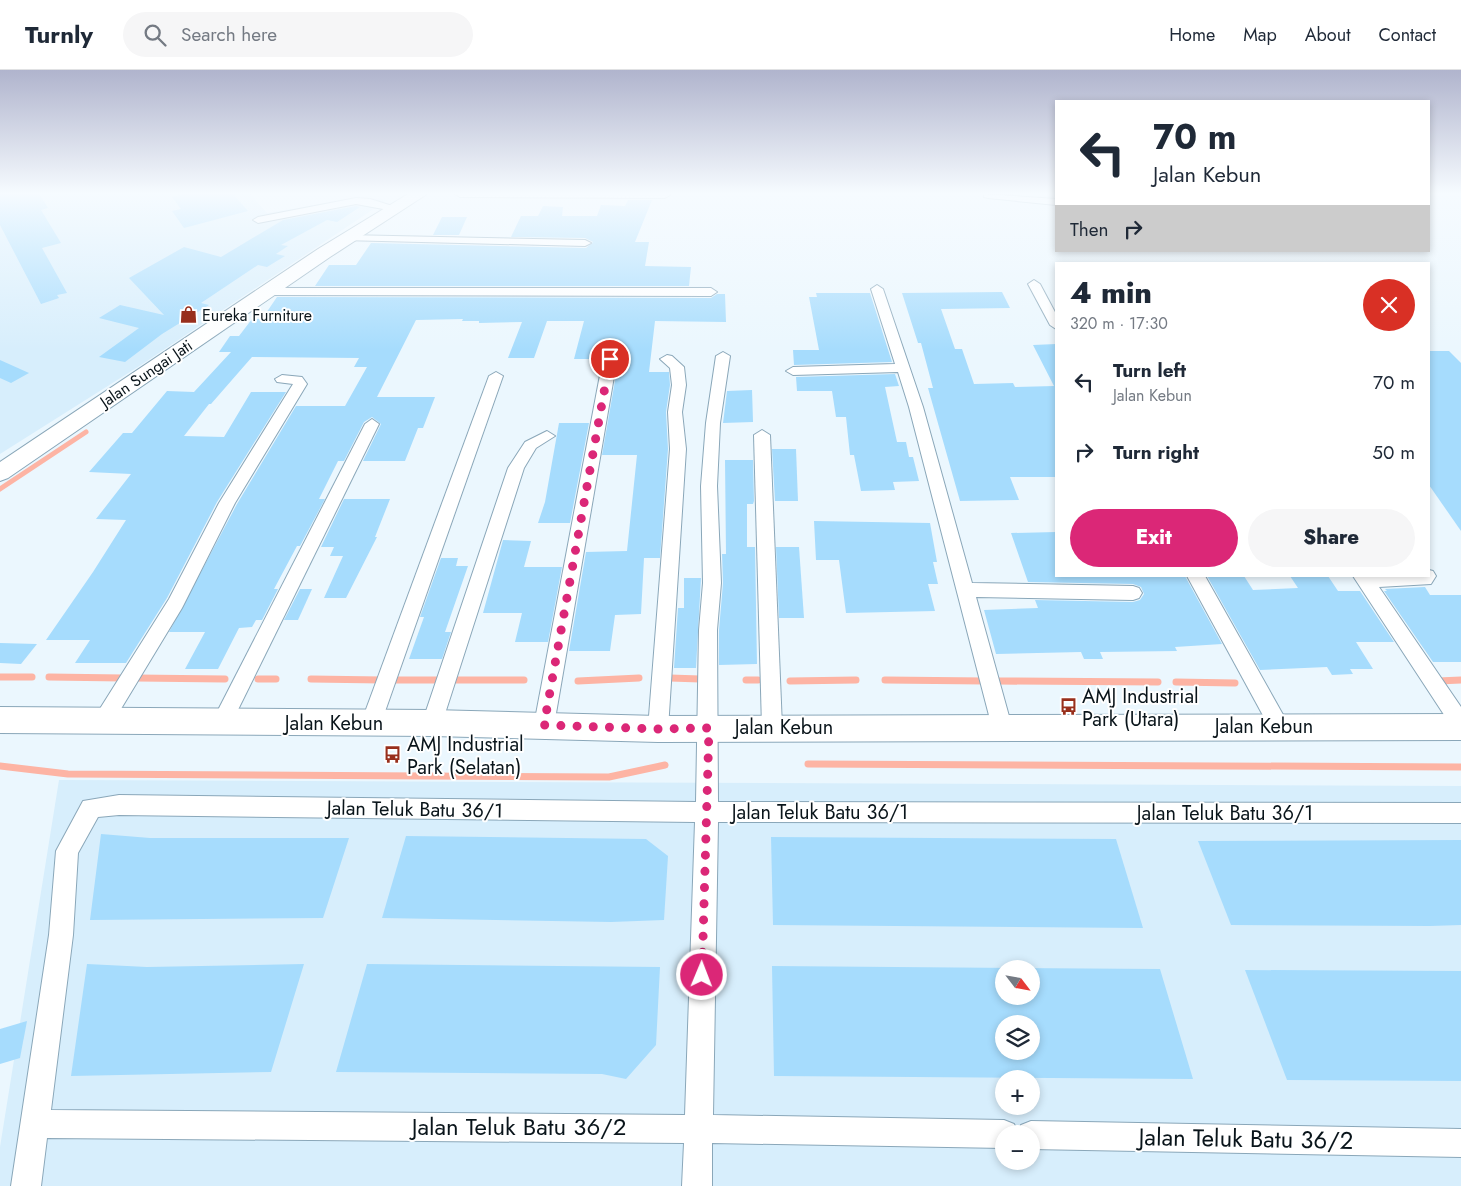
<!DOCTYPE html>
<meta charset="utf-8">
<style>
:root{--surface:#fff;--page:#f6f6f7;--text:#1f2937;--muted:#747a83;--line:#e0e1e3;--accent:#db2777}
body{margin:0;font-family:Jost,sans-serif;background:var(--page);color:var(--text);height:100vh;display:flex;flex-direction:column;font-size:19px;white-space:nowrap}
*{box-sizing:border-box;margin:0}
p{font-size:16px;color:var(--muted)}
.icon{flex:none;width:28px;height:28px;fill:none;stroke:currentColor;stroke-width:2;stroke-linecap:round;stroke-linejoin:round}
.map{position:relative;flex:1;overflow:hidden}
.details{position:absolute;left:1055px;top:192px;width:375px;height:315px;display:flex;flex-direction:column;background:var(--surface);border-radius:0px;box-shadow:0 2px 8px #0003}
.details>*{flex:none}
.hud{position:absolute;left:1055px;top:30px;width:375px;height:152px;border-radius:0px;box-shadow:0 2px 8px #0003;background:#fff;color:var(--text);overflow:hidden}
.needle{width:32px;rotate:121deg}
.tools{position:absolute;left:995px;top:890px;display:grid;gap:10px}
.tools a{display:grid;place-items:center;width:45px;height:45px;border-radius:50%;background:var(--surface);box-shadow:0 2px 8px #0003;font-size:25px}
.pin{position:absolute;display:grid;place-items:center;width:42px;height:42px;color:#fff;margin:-21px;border:2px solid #fff;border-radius:50%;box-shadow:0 1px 5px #0007}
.me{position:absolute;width:55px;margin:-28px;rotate:1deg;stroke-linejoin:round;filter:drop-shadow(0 0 4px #0008)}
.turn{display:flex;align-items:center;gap:18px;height:105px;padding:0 15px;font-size:22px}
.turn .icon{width:65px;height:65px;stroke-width:2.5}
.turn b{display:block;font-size:35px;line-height:42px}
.then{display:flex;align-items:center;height:48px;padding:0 15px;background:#0003;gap:10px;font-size:19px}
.round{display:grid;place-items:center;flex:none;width:52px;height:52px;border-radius:26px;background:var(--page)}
.headline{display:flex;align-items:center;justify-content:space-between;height:85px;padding:0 15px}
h1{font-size:30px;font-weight:800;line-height:38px}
.cta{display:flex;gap:10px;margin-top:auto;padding:10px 15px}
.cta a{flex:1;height:58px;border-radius:30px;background:var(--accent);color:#fff;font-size:20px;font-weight:800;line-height:58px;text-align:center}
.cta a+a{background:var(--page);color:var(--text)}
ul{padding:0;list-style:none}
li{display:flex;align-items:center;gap:15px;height:70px;padding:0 15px}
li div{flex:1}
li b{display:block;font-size:19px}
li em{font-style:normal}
header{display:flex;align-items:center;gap:30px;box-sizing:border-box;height:70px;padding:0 25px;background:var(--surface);border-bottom:1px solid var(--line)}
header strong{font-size:24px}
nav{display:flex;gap:28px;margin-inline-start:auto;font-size:18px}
.search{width:350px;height:45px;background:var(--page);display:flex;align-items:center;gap:12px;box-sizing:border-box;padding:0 18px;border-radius:28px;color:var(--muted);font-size:19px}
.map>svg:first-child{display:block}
.built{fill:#d7eefc;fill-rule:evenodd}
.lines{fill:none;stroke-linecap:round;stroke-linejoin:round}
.stream-far1{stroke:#fdb4a4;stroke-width:5}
.stream{stroke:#fdb4a4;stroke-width:7}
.building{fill:#a6dcfd;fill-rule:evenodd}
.street-casing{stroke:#8aa7b9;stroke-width:2}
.secondary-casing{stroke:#8aa7b9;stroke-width:2}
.street{fill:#fff;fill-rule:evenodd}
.secondary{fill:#fff;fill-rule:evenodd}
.route{stroke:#db2777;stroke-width:9;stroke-dasharray:0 16.2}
.labels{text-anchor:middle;stroke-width:4;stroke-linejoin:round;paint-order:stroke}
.far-poi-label{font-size:16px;fill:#09141a;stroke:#fff;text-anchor:start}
.far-street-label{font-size:16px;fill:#09141a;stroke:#fff}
.poi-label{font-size:20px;fill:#09141a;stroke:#fff;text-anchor:start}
.street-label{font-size:20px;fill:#09141a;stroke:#fff}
.near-street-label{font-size:24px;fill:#09141a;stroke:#fff}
</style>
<header>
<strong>Turnly</strong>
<div class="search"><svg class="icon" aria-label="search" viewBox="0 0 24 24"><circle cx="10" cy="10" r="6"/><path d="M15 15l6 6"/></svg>Search here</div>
<nav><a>Home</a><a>Map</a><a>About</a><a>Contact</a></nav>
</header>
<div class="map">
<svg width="1461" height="1116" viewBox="0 0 1461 1116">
<rect width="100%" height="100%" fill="#ebf7fe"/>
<g class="built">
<polygon points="0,124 250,124 267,143 363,127 387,130 141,295 0,384"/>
<path d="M59 710 1461 716V1116H0V1077ZM1004 899H1031V926H1004ZM1004 954H1031V981H1004ZM1004 1009H1031V1036H1004ZM1004 1064H1031V1091H1004Z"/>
</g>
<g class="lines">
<polyline class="stream-far1" points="0,419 86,362"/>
<g class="stream">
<polyline points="0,607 32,607"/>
<polyline points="49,607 123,608"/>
<polyline points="137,608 225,609"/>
<polyline points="670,608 700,609"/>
<polyline points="258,609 276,609"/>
<polyline points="311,609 382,610"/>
<polyline points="393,610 440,610"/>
<polyline points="455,610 524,610"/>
<polyline points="746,610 758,610"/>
<polyline points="885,610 985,611"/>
<polyline points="578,611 639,608"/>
<polyline points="790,611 856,610"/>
<polyline points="998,611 1158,612"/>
<polyline points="1438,611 1461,610"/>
<polyline points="1176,612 1235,613"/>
<polyline points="808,694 1461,697"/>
<polyline points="0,696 68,704 609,707 665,695"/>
</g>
</g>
<g class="building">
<polygon points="0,124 39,124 48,138 41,140 61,173 42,178 67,223 57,225 59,228 41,234 0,155"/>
<polygon points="185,124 233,124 248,141 184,158 172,141 181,139 172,127"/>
<polygon points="628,130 652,130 635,172 649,172 645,196 691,197 689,216 315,216 329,195 356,195 371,173 586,178 593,172 585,168 511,167 521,146 538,146 543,136 563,137 562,146 597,146 601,135 625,136"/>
<polygon points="356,136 360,137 337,152 327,150 281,175 288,176 276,184 285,186 267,197 258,195 201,233 209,235 162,264 125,292 99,287 139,258 99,248 120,235 164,245 129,208 184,177 221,187 283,150"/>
<polygon points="442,147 467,147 459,165 433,165"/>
<polygon points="1002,222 1010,238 941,239 955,279 962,279 974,314 1013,313 1015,317 1054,316 1033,275 1056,274 1056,407 1010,407 1019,430 960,431 928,318 933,318 921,273 918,273 902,223"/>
<polygon points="816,223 870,223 892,292 794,295 793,280 819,280 809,227 817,227"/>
<polygon points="717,224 725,224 726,252 655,251 649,302 669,302 670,315 666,342 668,379 660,488 644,488 641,544 615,545 610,581 569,581 586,482 627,481 637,385 602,385 619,288 609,283 601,289 574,289 584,251 547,251 534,288 508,288 522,252 479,253 479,251 462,251 463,249 416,250 377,327 435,327 423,358 418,358 405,391 363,391 381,354 372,347 364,352 344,391 338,391 319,429 325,429 300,476 297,476 274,519 278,519 262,550 256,550 252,557 239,558 218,599 185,599 205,562 169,562 237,434 296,336 345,336 367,297 354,297 359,288 252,287 211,334 209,334 184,366 224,367 251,322 286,322 217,432 167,528 126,593 75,593 90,570 46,570 93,502 126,450 96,449 131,404 89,402 123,363 132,363 167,321 194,322 231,282 219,282 230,266 239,266 252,249 262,249 277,227 711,228"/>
<polygon points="1429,281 1449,281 1461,293 1461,461 1429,415"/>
<polygon points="0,290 29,303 11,313 0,308"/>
<polygon points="895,304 899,316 885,317 897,372 906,372 909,387 913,387 919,411 893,412 895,420 861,421 854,385 850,385 846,347 836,347 832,321 797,321 796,307"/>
<polygon points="752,320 753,352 723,353 727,321"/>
<polygon points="559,353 589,353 570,453 538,453 545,432"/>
<polygon points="772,379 796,379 798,431 775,431"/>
<polygon points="725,390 753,390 754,431 753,434 747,434 747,477 755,477 757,594 719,595 719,560 723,513 722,484 726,484"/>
<polygon points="344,429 390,429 375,467 377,467 346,528 324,528 343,486 330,486 334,477 321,477"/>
<polygon points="814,451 930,453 937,492 933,492 938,514 928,514 935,541 846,543 839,490 816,490"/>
<polygon points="1056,462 1056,506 1185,506 1222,574 1175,577 1177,581 1100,582 1103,589 1084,589 1081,582 996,584 984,540 1038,538 1035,530 1133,532 1140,530 1144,524 1141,517 1133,514 1028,512 1011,463"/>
<polygon points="503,470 531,471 524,497 562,497 548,572 515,572 522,543 483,543"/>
<polygon points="776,477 799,477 804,548 779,548"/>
<polygon points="441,488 458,488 456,496 468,496 445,562 451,562 442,589 409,589 424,547 420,547"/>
<polygon points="1207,506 1244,506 1253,520 1298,518 1290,506 1328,506 1338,521 1360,521 1394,572 1356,572 1373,599 1350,599 1353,604 1332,605 1327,597 1260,600"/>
<polygon points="684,508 701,508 696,598 674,598 678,538 684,538"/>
<polygon points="1425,517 1430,525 1461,525 1461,592 1433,592 1384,521 1387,521 1385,519"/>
<polygon points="300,519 312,519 298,550 284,550"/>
<polygon points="0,573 37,574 21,594 0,593"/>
<polygon points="101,764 150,768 349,768 323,848 90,850"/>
<polygon points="406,766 646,769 668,786 664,850 611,852 382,848"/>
<polygon points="771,767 1116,769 1143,858 773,855"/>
<polygon points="1461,770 1461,855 1430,856 1231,855 1198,771"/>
<polygon points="87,894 147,897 304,894 271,1002 71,1006"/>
<polygon points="367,894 660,897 656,975 626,1009 602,1004 336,1002"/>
<path d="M772 896 1160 899 1193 1009 774 1006ZM1004 899H1031V926H1004ZM1004 954H1031V981H1004Z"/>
<polygon points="1245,900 1461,901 1461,1011 1287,1010"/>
<polygon points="27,951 20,988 0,994 0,959"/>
</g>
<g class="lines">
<defs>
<g id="street">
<polygon points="455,124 669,124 670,125 665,128 460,127"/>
<polygon points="984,124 1056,129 1056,135 988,128 984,127"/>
<polygon points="356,128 370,129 399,138 394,141 356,134 258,153 253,150 258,147"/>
<polygon points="346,165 585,170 591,173 585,176 342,170 340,168"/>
<polygon points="1034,210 1040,214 1056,244 1056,259 1050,255 1028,214"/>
<polygon points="877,215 883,219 923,337 972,513 1133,516 1139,518 1142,523 1139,528 1133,530 976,527 1012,657 1009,663 1002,666 995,663 992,657 909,337 898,302 793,305 786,301 793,297 895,294 871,219"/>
<polygon points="266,218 711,218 717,222 711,226 262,225 260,222"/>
<path d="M723 282 730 286 720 353 717 416 721 513 717 560 718 732 1461 733V753L718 752 713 1045 1004 1050 1014 1054 1018 1063 1021 1055 1031 1051 1461 1059V1087L1031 1079V1064H1004V1078L712 1073V1116H682L684 1073 47 1068 41 1116H11L49 865 56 781 83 731 119 725 696 732 699 560 703 513 701 416 706 353 716 286ZM119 745 695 752 685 1045 51 1040 73 865 78 783 98 747Z"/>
<polygon points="610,285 617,289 554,655 551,661 544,664 537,661 534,655 603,289"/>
<polygon points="667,285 672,286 684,297 686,315 682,342 686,379 668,659 665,665 658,668 651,665 648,659 670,379 668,342 672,315 670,298 660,289"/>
<polygon points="496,302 503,306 381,653 378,659 371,662 364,659 361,653 489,306"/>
<polygon points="282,305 302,307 307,314 235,433 182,538 110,657 103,660 96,657 93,651 96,645 169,529 219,433 293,314 277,312 275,309"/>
<polygon points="372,349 379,354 229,658 222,661 215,658 212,652 215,646 365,354"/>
<polygon points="762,360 770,365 782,657 779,663 772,666 765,663 762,657 754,365"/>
<polygon points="547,361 555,366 536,378 524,398 442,653 439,659 432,662 425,659 422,653 508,398 525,372"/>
<polygon points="1429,500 1433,501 1436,506 1431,514 1379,517 1461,637 1461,663 1454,660 1353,506 1429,506"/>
<polygon points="1187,506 1205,506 1286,650 1289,656 1286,662 1279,665 1272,662"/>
</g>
<g id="secondary">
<polygon points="408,124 427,124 330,187 8,408 0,411 0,392 318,179"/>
<polygon points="0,637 432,640 658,646 1461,644 1461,670 658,672 432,666 0,663"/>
</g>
</defs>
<use href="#street" class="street-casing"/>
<use href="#secondary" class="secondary-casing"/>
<use href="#street" class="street"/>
<use href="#secondary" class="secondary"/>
</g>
<linearGradient id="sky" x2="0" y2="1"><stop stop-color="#b0b4cd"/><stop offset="0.44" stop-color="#f6fbff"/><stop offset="1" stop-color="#f6fbff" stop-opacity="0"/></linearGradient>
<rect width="1461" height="280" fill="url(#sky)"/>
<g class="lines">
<polyline class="route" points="610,289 544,655 658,659 709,658 702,905"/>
</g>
<defs>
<symbol id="shop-bare" viewBox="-9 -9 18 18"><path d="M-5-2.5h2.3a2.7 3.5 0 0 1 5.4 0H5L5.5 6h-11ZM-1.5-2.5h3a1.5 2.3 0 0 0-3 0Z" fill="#982f1c" stroke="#fff" stroke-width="2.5" paint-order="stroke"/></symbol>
<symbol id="bus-bare" viewBox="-9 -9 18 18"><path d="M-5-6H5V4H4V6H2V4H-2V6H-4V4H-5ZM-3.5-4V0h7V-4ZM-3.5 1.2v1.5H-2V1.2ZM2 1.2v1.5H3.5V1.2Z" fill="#982f1c" stroke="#fff" stroke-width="2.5" paint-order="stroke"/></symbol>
</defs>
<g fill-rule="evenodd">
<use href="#shop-bare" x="176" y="232" width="25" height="25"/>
<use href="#bus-bare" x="1056" y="624" width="25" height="25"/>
<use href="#bus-bare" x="380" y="672" width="25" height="25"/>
</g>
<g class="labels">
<g class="far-poi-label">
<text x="202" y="251">Eureka Furniture</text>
</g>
<g class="far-street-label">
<text transform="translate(146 303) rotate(-34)" y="6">Jalan Sungai Jati</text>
</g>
<g class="poi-label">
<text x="1082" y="633">AMJ Industrial<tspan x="1082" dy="23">Park (Utara)</tspan></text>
<text x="407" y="681">AMJ Industrial<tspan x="407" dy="23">Park (Selatan)</tspan></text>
</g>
<g class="street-label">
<text x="334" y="660">Jalan Kebun</text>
<text x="1264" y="663">Jalan Kebun</text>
<text x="784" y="664">Jalan Kebun</text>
<text transform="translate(415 739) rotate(1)" y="7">Jalan Teluk Batu 36/1</text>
<text x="820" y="749">Jalan Teluk Batu 36/1</text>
<text x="1225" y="750">Jalan Teluk Batu 36/1</text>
</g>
<g class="near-street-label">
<text x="519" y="1065">Jalan Teluk Batu 36/2</text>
<text transform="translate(1246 1069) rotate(1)" y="8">Jalan Teluk Batu 36/2</text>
</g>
</g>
</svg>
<div class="tools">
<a><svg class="needle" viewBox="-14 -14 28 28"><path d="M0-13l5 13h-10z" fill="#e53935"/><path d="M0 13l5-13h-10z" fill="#747a83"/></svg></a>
<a><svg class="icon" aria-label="layers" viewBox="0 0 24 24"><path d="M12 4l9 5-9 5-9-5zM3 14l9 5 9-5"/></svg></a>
<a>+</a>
<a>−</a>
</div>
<div class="pin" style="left:610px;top:289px;background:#d93025"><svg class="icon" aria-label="arrive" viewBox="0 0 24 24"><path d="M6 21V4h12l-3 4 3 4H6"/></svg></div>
<svg class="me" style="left:702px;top:905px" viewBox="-20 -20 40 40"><circle r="17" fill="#db2777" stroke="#fff" stroke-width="3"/><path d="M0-11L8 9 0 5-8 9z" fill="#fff"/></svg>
<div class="hud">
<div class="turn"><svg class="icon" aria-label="left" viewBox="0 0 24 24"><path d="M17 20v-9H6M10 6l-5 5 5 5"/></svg><div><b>70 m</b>Jalan Kebun</div></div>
<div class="then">Then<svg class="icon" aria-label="right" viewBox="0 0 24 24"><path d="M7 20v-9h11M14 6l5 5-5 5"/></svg></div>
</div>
<section class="details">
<div class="headline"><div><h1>4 min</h1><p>320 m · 17:30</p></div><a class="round" style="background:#d93025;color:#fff"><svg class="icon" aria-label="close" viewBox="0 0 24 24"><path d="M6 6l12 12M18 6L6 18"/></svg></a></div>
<ul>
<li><svg class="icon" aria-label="left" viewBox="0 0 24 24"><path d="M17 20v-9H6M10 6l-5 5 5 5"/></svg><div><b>Turn left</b><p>Jalan Kebun</p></div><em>70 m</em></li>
<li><svg class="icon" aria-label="right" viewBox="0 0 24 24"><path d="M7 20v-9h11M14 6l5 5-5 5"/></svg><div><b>Turn right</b></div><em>50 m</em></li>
</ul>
<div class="cta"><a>Exit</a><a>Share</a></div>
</section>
</div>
